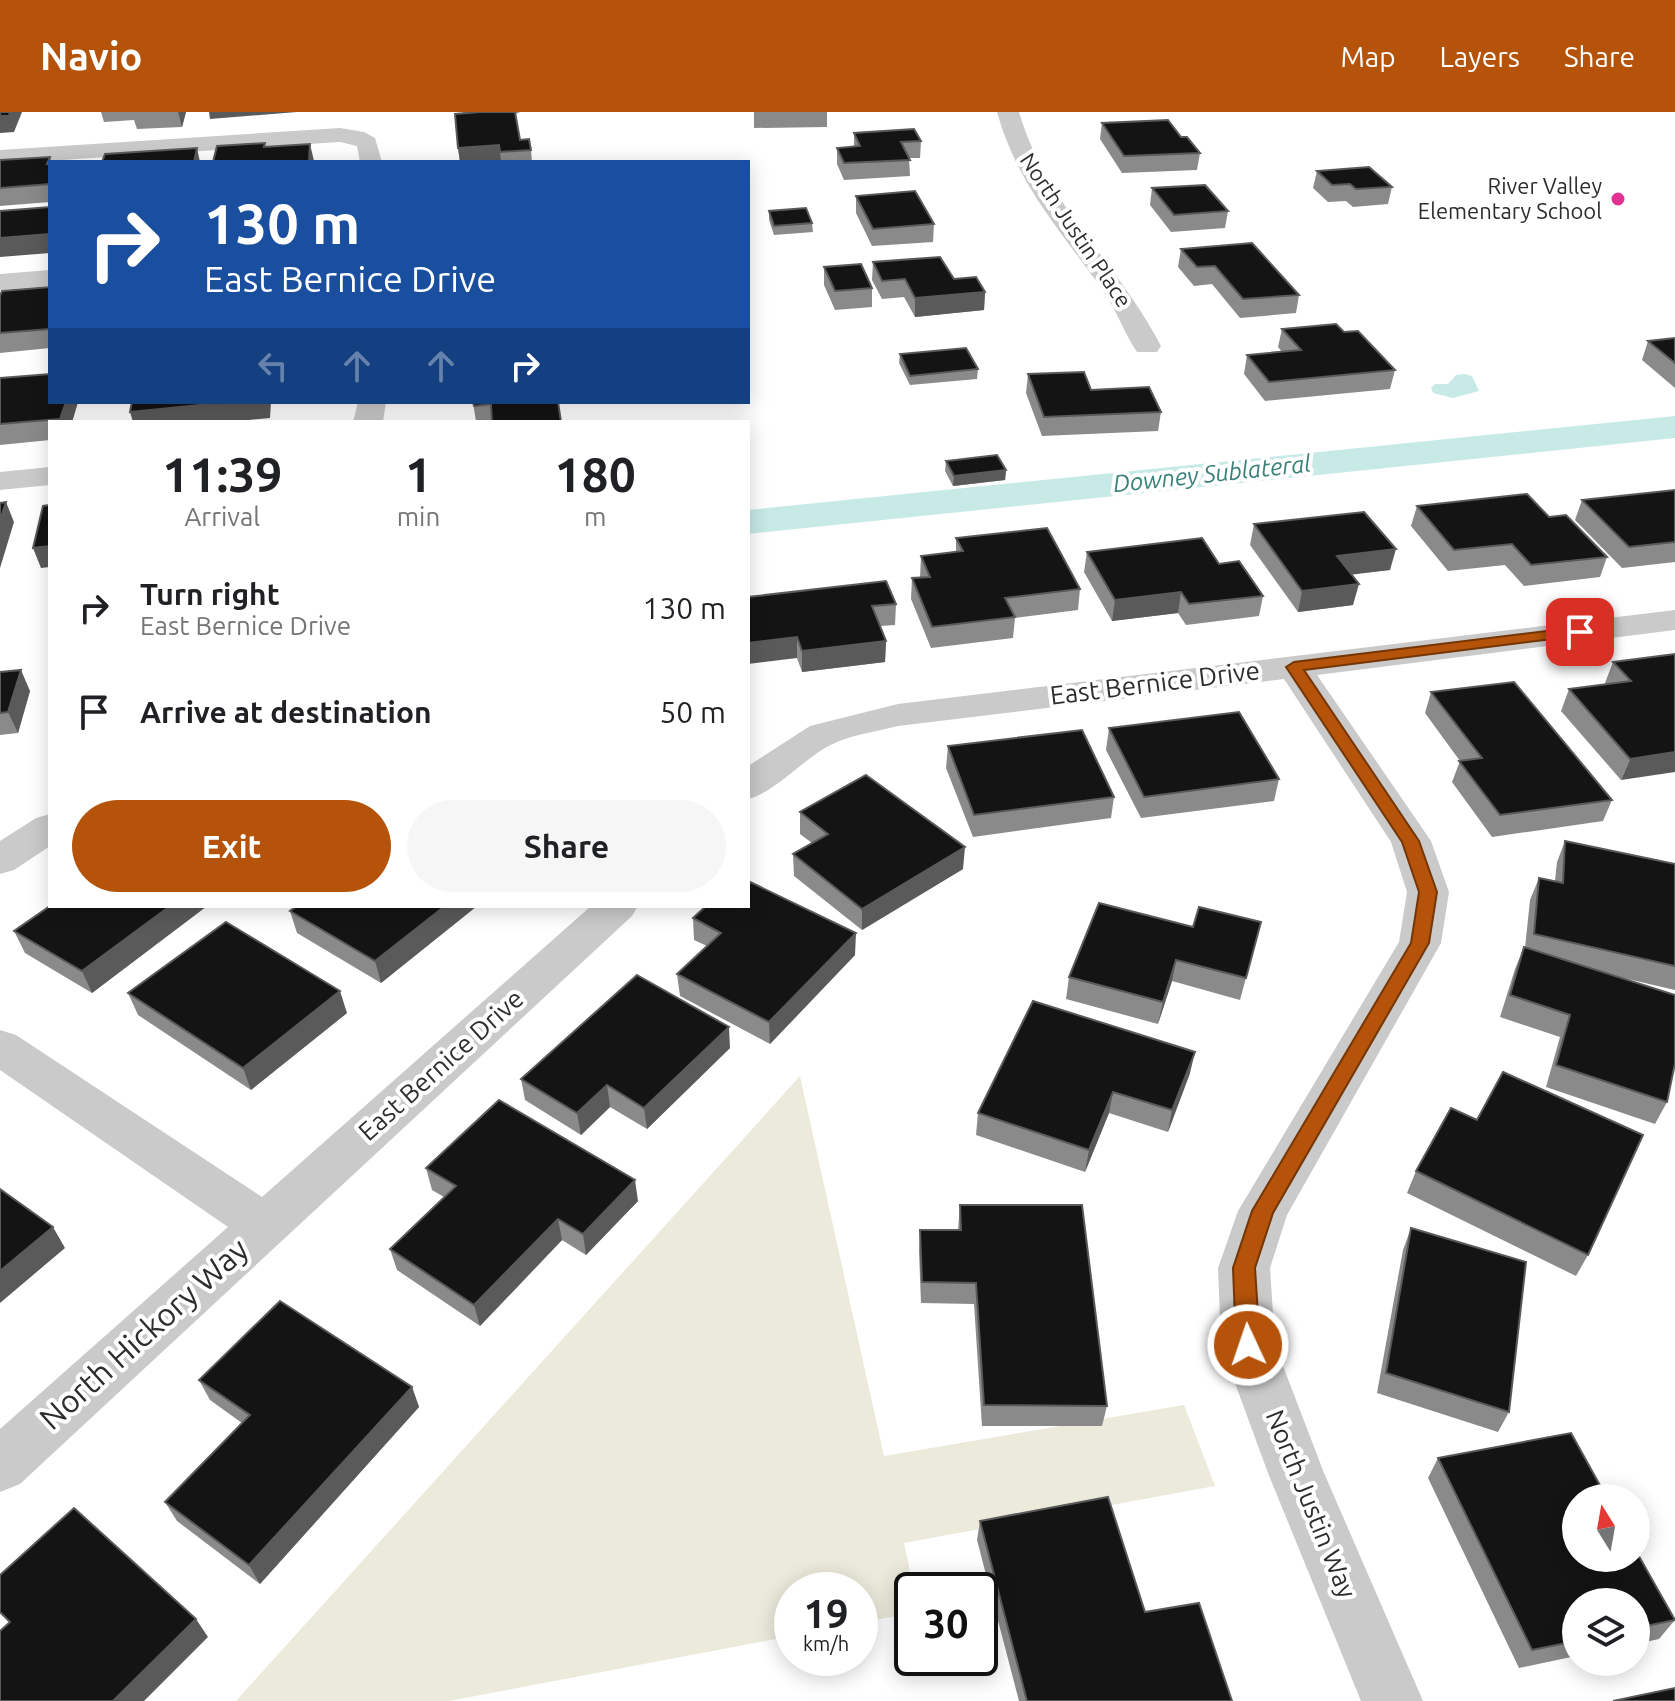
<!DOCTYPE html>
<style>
:root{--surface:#fff;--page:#f6f6f6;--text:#202124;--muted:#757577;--accent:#b45309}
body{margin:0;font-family:Ubuntu,sans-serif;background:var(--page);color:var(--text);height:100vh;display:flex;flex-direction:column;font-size:30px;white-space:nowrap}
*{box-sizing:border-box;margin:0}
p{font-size:26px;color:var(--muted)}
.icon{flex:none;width:44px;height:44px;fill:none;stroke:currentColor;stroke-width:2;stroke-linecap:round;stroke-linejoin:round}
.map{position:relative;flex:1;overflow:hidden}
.side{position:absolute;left:48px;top:308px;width:702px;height:488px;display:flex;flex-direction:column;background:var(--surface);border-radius:0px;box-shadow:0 4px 20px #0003}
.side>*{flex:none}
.guide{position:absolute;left:48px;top:48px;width:702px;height:244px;border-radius:0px;box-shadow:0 4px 20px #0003;background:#1a4fa0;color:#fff;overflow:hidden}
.needle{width:52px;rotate:349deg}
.controls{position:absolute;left:1562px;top:1372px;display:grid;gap:16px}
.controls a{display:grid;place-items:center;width:88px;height:88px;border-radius:50%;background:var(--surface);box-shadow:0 4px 20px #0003;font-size:40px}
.speed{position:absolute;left:774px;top:1460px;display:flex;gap:16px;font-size:40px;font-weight:700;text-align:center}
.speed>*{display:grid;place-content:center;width:104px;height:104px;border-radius:50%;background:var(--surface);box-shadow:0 4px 20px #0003;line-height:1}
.speed small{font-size:20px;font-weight:400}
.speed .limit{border:4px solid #111;border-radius:12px;background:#fff;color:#111}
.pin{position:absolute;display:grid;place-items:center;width:68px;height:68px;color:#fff;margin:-34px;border-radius:16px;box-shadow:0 4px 12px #0006}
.me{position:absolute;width:88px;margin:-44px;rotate:357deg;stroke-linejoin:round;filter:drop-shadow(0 0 6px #0008)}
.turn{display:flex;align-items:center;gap:28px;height:168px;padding:0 24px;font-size:36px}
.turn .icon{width:104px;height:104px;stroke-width:2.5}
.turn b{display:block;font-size:56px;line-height:68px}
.lanes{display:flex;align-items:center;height:76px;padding:0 24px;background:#0003;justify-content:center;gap:40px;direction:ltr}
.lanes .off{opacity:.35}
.eta{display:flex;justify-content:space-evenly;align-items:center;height:136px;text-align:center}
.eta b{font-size:48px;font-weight:600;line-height:56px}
.action{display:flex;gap:16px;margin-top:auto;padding:16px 24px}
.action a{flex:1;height:92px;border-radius:48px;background:var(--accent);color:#fff;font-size:32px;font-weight:600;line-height:92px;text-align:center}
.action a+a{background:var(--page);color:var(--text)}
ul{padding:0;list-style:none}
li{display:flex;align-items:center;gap:24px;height:104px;padding:0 24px}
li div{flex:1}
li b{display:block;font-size:30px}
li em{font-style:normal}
header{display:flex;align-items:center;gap:48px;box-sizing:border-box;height:112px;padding:0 40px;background:var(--accent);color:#fff}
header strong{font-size:38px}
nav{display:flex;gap:44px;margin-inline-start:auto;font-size:28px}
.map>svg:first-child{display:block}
.green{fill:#ebeadb}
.water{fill:#c7eae7}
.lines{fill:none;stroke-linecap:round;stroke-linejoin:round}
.canal{fill:#c7eae7;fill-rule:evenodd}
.street{fill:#cacaca;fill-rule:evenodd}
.wall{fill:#8a8a8a}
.shaded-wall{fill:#5a5a5a}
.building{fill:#141414;stroke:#5a5a5a;stroke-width:2}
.route{fill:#b45309;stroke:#753606;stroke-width:2}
.poi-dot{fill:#e13293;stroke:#fff;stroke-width:3}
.labels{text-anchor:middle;stroke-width:8;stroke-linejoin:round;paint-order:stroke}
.far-poi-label{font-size:22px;fill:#2d2d2d;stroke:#fff;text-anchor:end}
.far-street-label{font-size:22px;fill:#2d2d2d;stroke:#fff}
.far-water-label{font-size:24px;font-style:italic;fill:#39817a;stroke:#fff}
.street-label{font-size:26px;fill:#2d2d2d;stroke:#fff}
.near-street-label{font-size:32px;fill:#2d2d2d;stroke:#fff}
</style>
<header>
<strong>Navio</strong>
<nav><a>Map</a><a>Layers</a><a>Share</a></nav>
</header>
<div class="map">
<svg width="1675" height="1589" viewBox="0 0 1675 1589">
<rect width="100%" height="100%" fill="#fff"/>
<polygon class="green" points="800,964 884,1344 1184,1293 1215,1374 904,1431 914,1478 912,1501 860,1511 860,1478 792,1478 792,1524 449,1589 236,1589"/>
<polygon class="water" points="1464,262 1472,264 1479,279 1453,286 1433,281 1431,276 1435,272 1448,272 1456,263"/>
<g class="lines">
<polygon class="canal" points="1675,304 1675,326 748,422 748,398"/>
<g class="street">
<path d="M997 0H1019C1045 91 1118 151 1161 234L1157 240H1137C1124 221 1117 199 1104 180 1062 120 1017 73 997 0Z"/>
<polygon points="340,16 364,20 375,26 382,50 360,50 357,34 340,30 0,52 0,38"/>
<polygon points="50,158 50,174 0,178 0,162"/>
<polygon points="358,290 386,290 383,310 353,310"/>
<polygon points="50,355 50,373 0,378 0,360"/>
<path d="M1675 498V518L1317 563 1431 729 1449 780 1441 831 1287 1103 1270 1156 1275 1233 1324 1361 1423 1589H1361L1268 1361 1221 1233 1218 1156 1238 1099 1399 830 1407 780 1391 730 1284 567 898 614C879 619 856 622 837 630 807 642 777 680 748 687V654L810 614 898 592Z"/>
<polygon points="50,702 50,734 14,758 0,762 0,729 36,706"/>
<polygon points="591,794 638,794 632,804 20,1372 0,1380 0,1317 228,1115 0,958 0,918 16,923 262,1085"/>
</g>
</g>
<g class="wall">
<polygon points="101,0 186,0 182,15 137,17 134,8 104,10"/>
<polygon points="461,0 520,0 516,2 520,28 531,38 532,50 460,50 458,36 464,1"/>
<polygon points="754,0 827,0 827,15 754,16"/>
<polygon points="1102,11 1181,25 1200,41 1197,58 1122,61 1100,27"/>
<polygon points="854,21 921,29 920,46 909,46 910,64 844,68 837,52 837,36 854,35"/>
<polygon points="50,45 52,50 50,50 50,90 0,94 0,48"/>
<polygon points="1317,59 1392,75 1388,92 1353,95 1346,89 1328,90 1313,76"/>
<polygon points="1152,76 1228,99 1225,116 1171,120 1150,93"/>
<polygon points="856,84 934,112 933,130 872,134 856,101"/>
<polygon points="769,99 812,111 813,120 774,123 769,108"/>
<polygon points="1181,137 1299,183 1296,201 1240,206 1212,172 1194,174 1178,155"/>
<polygon points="873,150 954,167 985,180 984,198 915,205 904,185 882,187 872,168"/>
<polygon points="824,155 872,176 872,195 835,198 824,173"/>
<polygon points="50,175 50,236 0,241 0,184"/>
<polygon points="1282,217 1395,258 1390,277 1265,289 1244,262 1247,243 1282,240 1278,235"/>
<polygon points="1675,226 1675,276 1642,248 1648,229"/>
<polygon points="900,242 978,257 977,267 910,273 899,251"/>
<polygon points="1028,262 1091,278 1161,300 1158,319 1042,324 1026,281"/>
<polygon points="0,266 50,290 78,290 72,310 50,310 50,328 0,333"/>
<polygon points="473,290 558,290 561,310 476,310"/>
<polygon points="946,349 1006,358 1005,368 953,374 945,359"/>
<polygon points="1675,378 1675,450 1622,456 1575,408 1582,388"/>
<polygon points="1417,394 1549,405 1607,445 1600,465 1524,474 1505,453 1448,459 1411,414"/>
<polygon points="1254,412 1390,458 1351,462 1353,493 1298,500 1250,433"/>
<polygon points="956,426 1080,477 1078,498 1015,506 1013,526 931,536 911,487 912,466 920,466 921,444 956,440"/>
<polygon points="1087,440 1219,452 1263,484 1259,504 1186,513 1178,501 1112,509 1084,460"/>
<polygon points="748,485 896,492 895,513 880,514 886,529 885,550 802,560 797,546"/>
<polygon points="1675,542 1621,668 1561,599 1569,577 1606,572 1605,571 1613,550"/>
<polygon points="0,560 30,579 18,621 0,623"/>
<polygon points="1431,580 1612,688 1603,709 1492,725 1452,670 1460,649 1425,601"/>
<polygon points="1109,616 1279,667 1274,689 1141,706 1106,638"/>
<polygon points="948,634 1114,685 1111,706 973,725 946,656"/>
<polygon points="800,700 963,757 862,818 794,764 793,742 812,731 800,722"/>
<polygon points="1565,729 1675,752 1675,878 1619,865 1667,990 1655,1012 1546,975 1560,925 1500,905 1515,857 1524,835 1525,836 1530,788 1539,766 1555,769 1557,750"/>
<polygon points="207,794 92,881 25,841 14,819"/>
<polygon points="297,794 477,794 381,871 297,821 290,799"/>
<polygon points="693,806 855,843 770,932 680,884 677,862 707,834 694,828"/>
<polygon points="1261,810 1240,888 1172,869 1158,912 1066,887 1069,865 1193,815"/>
<polygon points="128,881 347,901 251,978 138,903"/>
<polygon points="730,936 647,1017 610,995 581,1023 525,988 521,967"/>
<polygon points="1190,961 1168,1020 1109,1001 1085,1060 976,1023 978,1001"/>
<polygon points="426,1056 638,1089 586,1143 562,1128 480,1214 397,1158 390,1137 444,1085 432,1078"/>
<polygon points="1416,1059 1588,1143 1576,1164 1407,1081"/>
<polygon points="960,1093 1107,1294 1102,1314 982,1314 974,1192 921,1191 919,1140 920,1118 958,1118"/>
<polygon points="1411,1116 1509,1300 1498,1320 1377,1281 1403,1138"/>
<polygon points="199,1268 412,1275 419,1295 260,1472 177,1409 165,1390 242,1311 210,1288"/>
<polygon points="1438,1346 1675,1508 1659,1527 1636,1532 1636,1490 1576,1490 1576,1544 1519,1556 1428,1366"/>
<polygon points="980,1409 1145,1500 1232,1589 1019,1589 977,1428"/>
</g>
<g class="shaded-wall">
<polygon points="10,0 22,0 14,20 0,21 0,4"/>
<polygon points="178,0 186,0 182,15"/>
<polygon points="209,0 297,0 210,7"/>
<polygon points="310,32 314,49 314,50 309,50"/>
<polygon points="499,33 501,49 460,50 458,36"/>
<polygon points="197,36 200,50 194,50"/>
<polygon points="50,122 50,141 0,145 0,126"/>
<polygon points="985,180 984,198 915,205 915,186"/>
<polygon points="66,290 78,290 72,310 61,310 60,307"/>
<polygon points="230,290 271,290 270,306 229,310 133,310 130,300"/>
<polygon points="1006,358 1005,368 953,374 954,364"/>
<polygon points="6,390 14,410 0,456 0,409"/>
<polygon points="50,434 50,455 41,456 33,436"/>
<polygon points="1396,437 1390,458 1332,465 1337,444"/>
<polygon points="1359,472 1353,493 1298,500 1302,479"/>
<polygon points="1181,480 1178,501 1112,509 1115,488"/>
<polygon points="797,525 797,546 748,552 748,531"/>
<polygon points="886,529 885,550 802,560 802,539"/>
<polygon points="21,558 30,579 18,621 8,600"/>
<polygon points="1675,640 1675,660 1621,668 1630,647"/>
<polygon points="965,735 963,757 862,818 862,797"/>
<polygon points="170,794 207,794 92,881 82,859"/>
<polygon points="445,794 477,794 381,871 375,849"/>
<polygon points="856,821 855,843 770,932 769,910"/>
<polygon points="1176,848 1172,869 1158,912 1163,890"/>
<polygon points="340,879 347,901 251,978 243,956"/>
<polygon points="729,915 730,936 647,1017 644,996"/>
<polygon points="1195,940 1190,961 1168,1020 1172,998"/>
<polygon points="607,973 610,995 581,1023 577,1001"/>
<polygon points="1113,980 1109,1001 1085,1060 1089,1038"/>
<polygon points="635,1068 638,1089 586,1143 583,1122"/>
<polygon points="558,1107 562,1128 480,1214 474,1193"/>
<polygon points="53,1115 65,1136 0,1191 0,1159"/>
<polygon points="412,1275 419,1295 260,1472 249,1453"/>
<polygon points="196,1507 208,1525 144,1589 113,1589"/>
</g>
<g class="building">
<polygon points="0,0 10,0 9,4 0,4"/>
<polygon points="480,0 515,0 520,28 529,27 531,38 500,40 499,33 458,36 455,2"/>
<polygon points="1168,8 1181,25 1187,25 1200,41 1124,44 1102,11"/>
<polygon points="914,17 921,29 901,30 910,48 844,51 837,36 860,34 854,21"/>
<polygon points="265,31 264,35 310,32 309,50 213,50 217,34"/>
<polygon points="197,36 194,50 102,50 105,42"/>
<polygon points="50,45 47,52 50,52 50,72 0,76 0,48"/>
<polygon points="1369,55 1392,75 1356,77 1350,72 1332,73 1317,59"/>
<polygon points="1205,73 1228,99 1174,103 1152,76"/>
<polygon points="915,79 934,112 873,117 856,84"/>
<polygon points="50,95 50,122 0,126 0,99"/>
<polygon points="806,96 812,111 774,114 769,99"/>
<polygon points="1252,131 1299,183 1243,187 1215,154 1197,155 1181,137"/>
<polygon points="940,145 954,167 976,165 985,180 915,186 905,167 882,169 873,150"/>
<polygon points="861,152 872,176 835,179 824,155"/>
<polygon points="50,175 50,217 0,221 0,184 2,179"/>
<polygon points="1336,212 1344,220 1358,219 1395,258 1269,270 1247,243 1301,238 1282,217"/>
<polygon points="1675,226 1675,251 1648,229"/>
<polygon points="966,236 978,257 910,264 900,242"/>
<polygon points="1084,260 1091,278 1149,275 1161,300 1044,305 1028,262"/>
<polygon points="50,262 50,290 66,290 60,307 0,312 0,266"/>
<polygon points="132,290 230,290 130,300"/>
<polygon points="473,290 558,290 561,310 492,310 491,292 474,294"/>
<polygon points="997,343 1006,358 954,364 946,349"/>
<polygon points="1675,378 1675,430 1629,435 1582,388"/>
<polygon points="1527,382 1549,405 1566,403 1607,445 1531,453 1512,432 1454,438 1417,394"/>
<polygon points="6,390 0,409 0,391"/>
<polygon points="50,393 50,434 33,436 43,394"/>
<polygon points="1364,400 1396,437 1337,444 1359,472 1302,479 1254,412"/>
<polygon points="1047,416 1080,477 1005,486 1015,505 932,515 912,466 930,465 921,444 963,439 956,426"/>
<polygon points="1202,426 1219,452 1239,449 1263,484 1189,492 1181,480 1115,488 1087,440"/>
<polygon points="886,469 896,492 872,494 886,529 802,539 797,525 748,531 748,485"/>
<polygon points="1675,542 1675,640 1630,647 1569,577 1631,569 1613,550"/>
<polygon points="21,558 8,600 0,601 0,560"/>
<polygon points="1514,570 1612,688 1500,703 1459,649 1482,646 1431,580"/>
<polygon points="1239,600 1279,667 1144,685 1109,616"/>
<polygon points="1082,618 1114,685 974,703 948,634"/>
<polygon points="866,663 965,735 862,797 793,742 828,722 800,700"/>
<polygon points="1565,729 1675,752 1675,854 1534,822 1539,766 1563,771"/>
<polygon points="748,769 856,821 769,910 677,862 721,821 693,806 706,794 748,794"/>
<polygon points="1099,791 1193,815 1199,795 1261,810 1246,866 1176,848 1163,890 1069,865"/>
<polygon points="50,794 170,794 82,859 14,819"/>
<polygon points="297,794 445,794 375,849 290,799"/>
<polygon points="226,810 340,879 243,956 128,881"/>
<polygon points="1524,835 1675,883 1675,951 1667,990 1556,953 1570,903 1510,883"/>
<polygon points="637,863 729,915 644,996 607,973 577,1001 521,967"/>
<polygon points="1033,889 1195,940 1172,998 1113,980 1089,1038 978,1001"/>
<polygon points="1503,960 1643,1023 1588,1143 1416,1059 1451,996 1477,1008"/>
<polygon points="499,988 635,1068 583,1122 558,1107 474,1193 390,1137 456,1074 426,1056"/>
<polygon points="0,1077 53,1115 0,1159"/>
<polygon points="960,1093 1082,1093 1107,1294 984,1293 976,1171 922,1170 920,1118 961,1118"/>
<polygon points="1411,1116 1526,1150 1509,1300 1386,1261"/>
<polygon points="280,1189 412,1275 249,1453 165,1390 250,1303 199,1268"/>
<polygon points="1571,1321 1607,1386 1576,1386 1576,1446 1636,1446 1636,1439 1675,1508 1636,1516 1636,1490 1576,1490 1576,1529 1532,1538 1438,1346"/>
<polygon points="1108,1385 1145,1500 1199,1491 1232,1589 1027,1589 980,1409"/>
<polygon points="74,1396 196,1507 113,1589 0,1589 0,1519 10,1510 0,1500 0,1463"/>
<polygon points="1675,1576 1675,1589 1613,1589"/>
</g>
<polygon class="route" points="1580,515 1585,517 1585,523 1304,558 1419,729 1437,780 1429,831 1273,1101 1255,1156 1260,1233 1256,1240 1248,1243 1240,1240 1236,1233 1233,1156 1252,1099 1411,831 1419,780 1402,730 1286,555 1294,550"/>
<circle class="poi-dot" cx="1618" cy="87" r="8"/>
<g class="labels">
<g class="far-poi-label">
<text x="1602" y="82">River Valley<tspan x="1602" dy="25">Elementary School</tspan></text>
</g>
<g class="far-street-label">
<text transform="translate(1076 118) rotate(56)" y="8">North Justin Place</text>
</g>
<g class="far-water-label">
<text transform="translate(1212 362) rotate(-6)" y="8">Downey Sublateral</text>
</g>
<g class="street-label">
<text transform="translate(1155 571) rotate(-7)" y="9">East Bernice Drive</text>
<text transform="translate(441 953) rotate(-42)" y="9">East Bernice Drive</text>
<text transform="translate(1311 1392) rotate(68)" y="9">North Justin Way</text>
</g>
<g class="near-street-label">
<text transform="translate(144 1222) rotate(-42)" y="11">North Hickory Way</text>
</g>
</g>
</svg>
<div class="controls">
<a><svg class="needle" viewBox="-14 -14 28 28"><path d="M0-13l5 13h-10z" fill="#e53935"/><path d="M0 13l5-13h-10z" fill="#757577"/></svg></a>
<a><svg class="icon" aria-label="layers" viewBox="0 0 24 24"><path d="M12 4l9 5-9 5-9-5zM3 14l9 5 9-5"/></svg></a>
</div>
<div class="speed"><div>19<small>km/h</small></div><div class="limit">30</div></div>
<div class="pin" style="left:1580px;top:520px;background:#d93025"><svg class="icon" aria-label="arrive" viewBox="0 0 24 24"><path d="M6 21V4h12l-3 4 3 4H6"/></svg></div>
<svg class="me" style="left:1248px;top:1233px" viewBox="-20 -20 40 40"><circle r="17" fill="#b45309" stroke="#fff" stroke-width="3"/><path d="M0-11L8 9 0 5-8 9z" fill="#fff"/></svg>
<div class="guide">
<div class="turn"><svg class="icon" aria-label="right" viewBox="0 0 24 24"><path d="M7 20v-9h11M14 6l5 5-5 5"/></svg><div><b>130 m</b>East Bernice Drive</div></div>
<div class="lanes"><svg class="icon off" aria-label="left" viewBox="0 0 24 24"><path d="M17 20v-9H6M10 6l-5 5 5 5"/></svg><svg class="icon off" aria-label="ahead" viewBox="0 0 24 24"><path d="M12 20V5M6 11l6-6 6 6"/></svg><svg class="icon off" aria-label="ahead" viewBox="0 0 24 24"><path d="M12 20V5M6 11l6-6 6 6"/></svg><svg class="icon" aria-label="right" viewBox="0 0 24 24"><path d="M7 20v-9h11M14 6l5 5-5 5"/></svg></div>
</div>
<section class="side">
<div class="eta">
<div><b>11:39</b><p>Arrival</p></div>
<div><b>1</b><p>min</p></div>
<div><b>180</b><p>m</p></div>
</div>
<ul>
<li><svg class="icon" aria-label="right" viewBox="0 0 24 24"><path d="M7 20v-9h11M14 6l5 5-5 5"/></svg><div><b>Turn right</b><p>East Bernice Drive</p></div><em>130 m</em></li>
<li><svg class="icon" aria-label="arrive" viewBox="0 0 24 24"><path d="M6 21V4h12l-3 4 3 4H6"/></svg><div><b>Arrive at destination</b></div><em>50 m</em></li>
</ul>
<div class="action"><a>Exit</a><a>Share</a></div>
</section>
</div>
